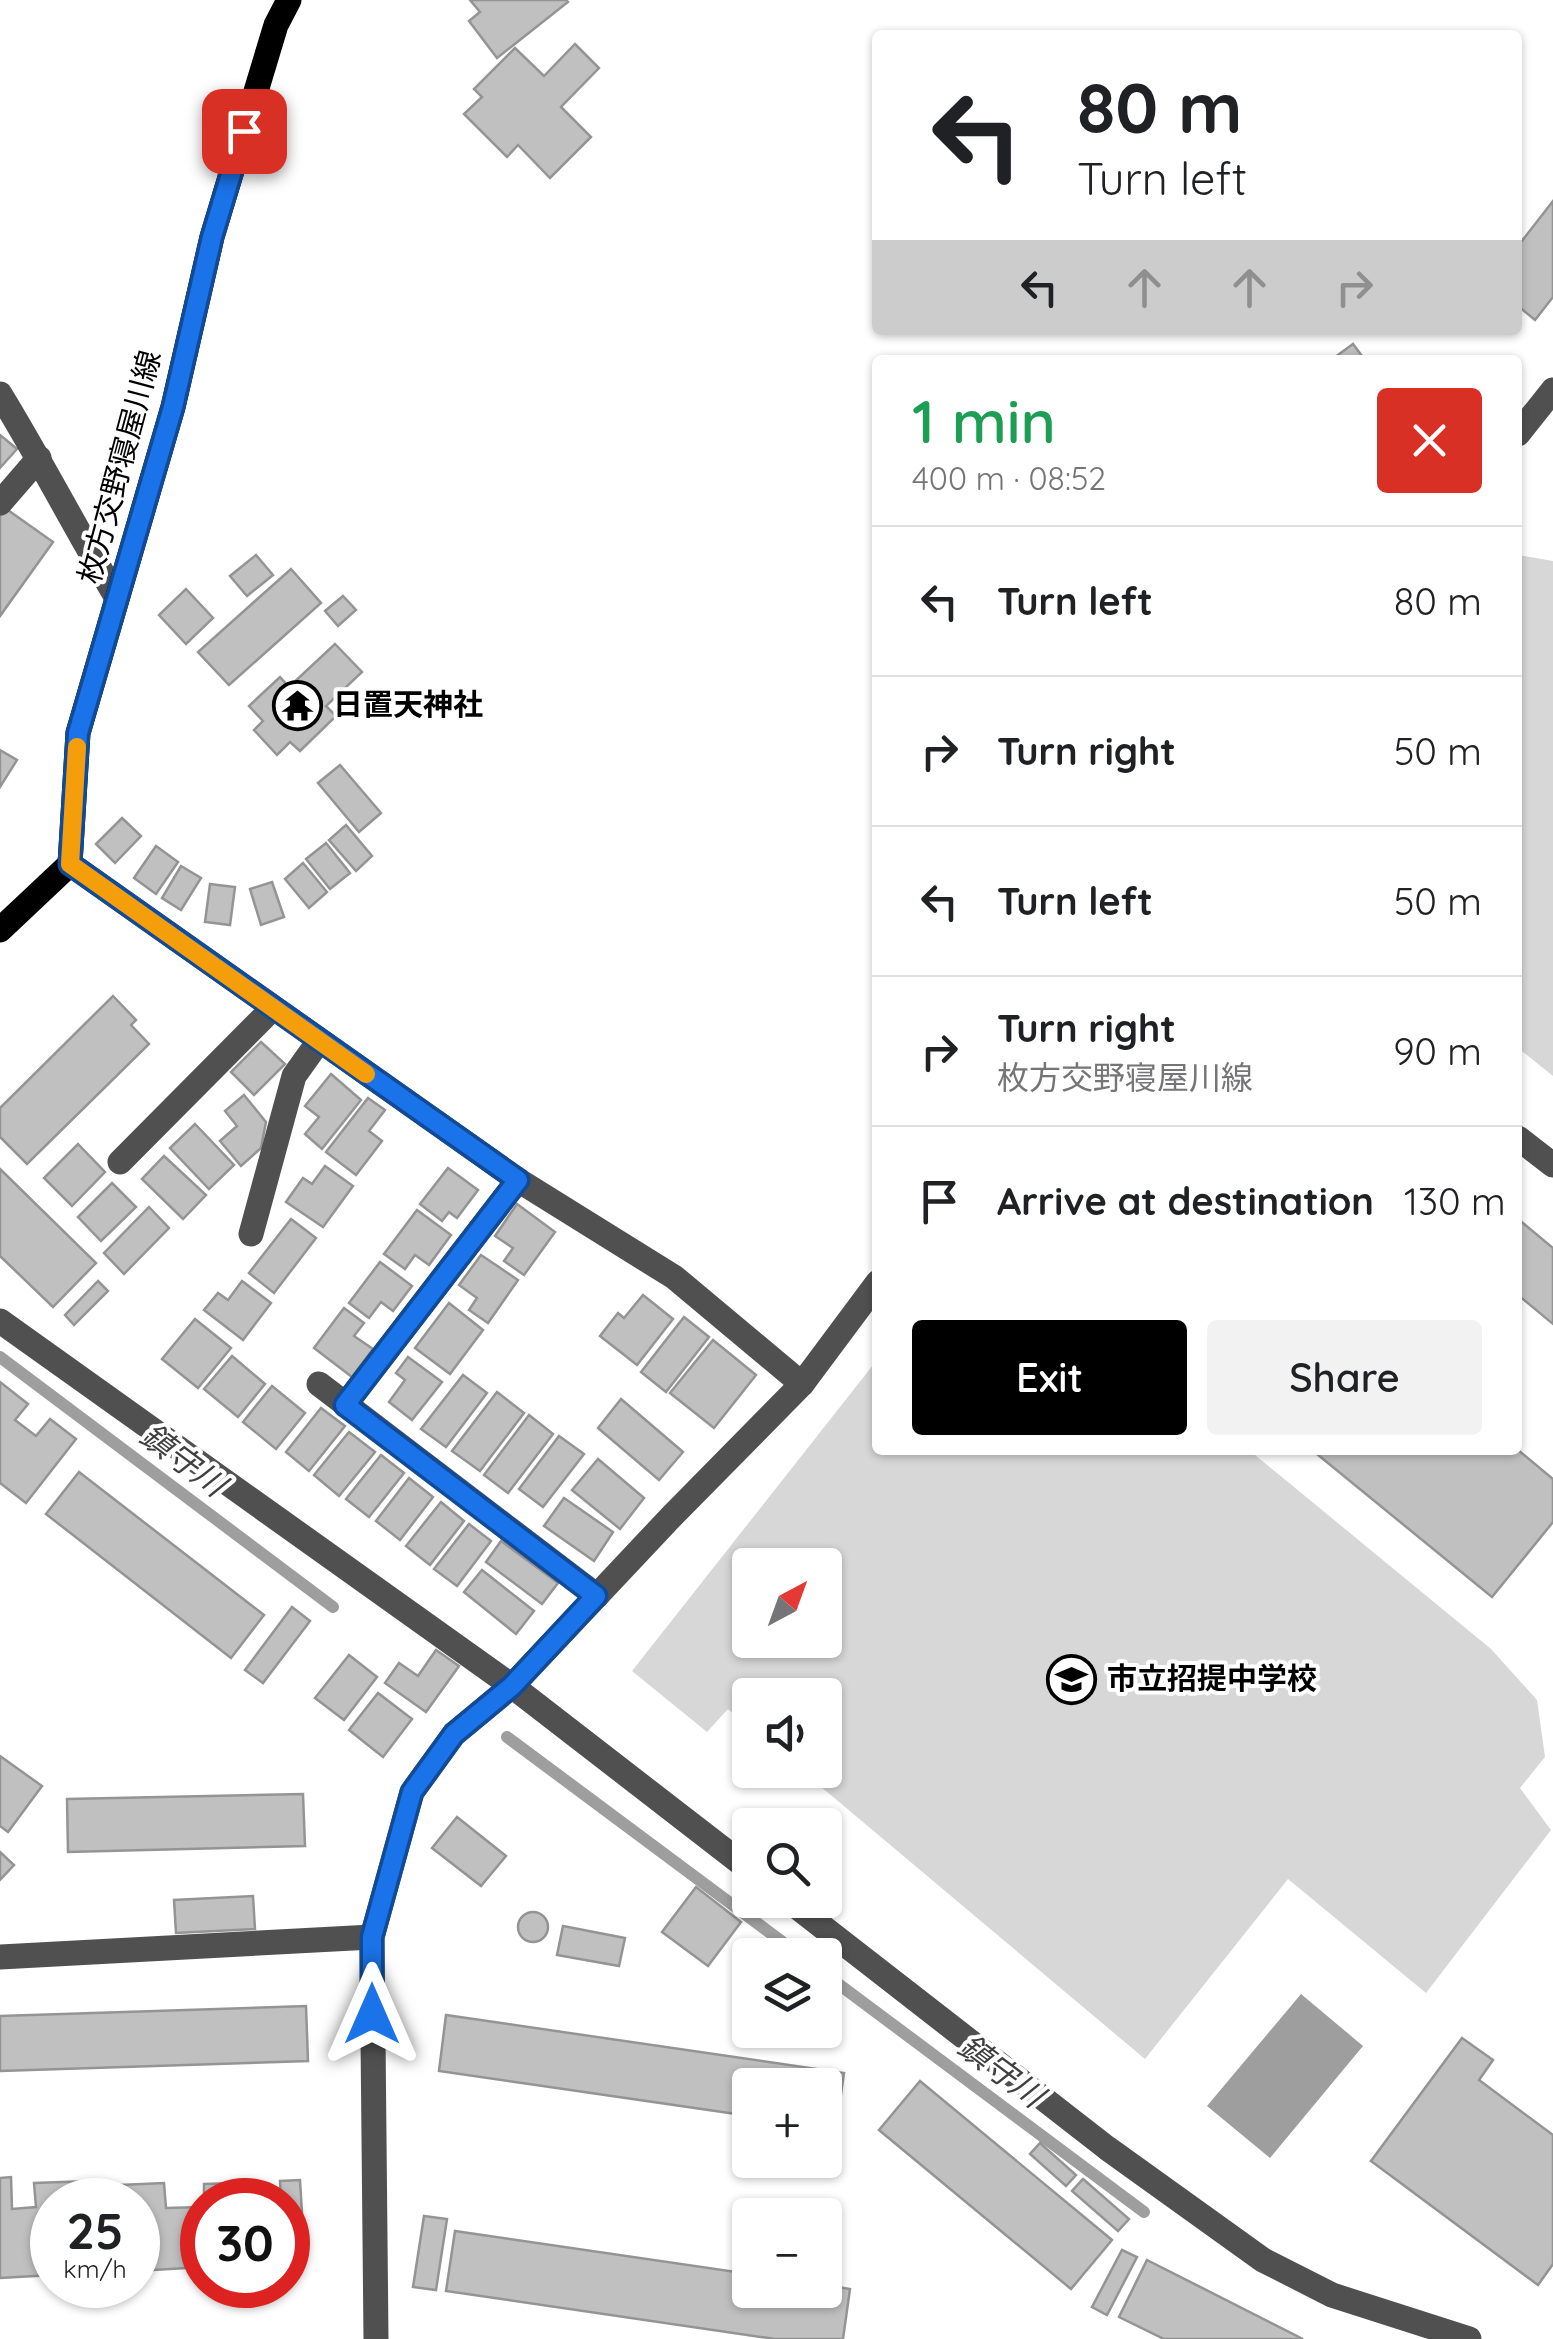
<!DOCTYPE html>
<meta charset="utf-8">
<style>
:root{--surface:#fff;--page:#f2f2f2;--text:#202124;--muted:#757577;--line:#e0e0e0;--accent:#000}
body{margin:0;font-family:Quicksand,"Noto Sans JP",sans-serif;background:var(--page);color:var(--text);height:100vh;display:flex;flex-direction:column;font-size:38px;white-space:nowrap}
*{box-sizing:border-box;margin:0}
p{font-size:32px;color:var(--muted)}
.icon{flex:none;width:55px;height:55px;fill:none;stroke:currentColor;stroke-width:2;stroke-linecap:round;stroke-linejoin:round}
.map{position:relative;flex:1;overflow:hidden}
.details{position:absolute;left:872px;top:355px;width:650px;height:1100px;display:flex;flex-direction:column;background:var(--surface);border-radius:10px;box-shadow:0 2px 8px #0004}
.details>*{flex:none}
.guide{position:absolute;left:872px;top:30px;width:650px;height:305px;border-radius:10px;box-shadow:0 2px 8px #0004;background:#fff;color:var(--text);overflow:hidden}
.needle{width:65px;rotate:41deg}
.fabs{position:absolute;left:732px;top:1548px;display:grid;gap:20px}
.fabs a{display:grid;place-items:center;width:110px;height:110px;border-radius:10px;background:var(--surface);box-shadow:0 2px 8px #0004;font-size:50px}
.speed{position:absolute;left:30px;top:2178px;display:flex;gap:20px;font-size:50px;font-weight:700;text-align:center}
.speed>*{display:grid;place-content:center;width:130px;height:130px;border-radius:50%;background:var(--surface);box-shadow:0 2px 8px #0004;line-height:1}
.speed small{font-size:25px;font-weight:400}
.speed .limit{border:15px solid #d22;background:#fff;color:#111}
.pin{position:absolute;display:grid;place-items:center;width:85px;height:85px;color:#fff;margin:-42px;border-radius:20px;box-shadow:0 5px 15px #0006}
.me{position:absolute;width:110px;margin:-55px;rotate:0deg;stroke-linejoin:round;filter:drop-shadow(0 0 8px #0008)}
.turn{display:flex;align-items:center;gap:35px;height:210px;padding:0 40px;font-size:45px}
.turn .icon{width:130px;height:130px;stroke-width:2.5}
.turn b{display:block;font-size:70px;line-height:85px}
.lanes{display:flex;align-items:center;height:95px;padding:0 40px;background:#0003;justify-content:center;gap:50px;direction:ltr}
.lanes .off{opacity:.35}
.round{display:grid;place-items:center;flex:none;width:105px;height:105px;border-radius:10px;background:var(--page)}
.headline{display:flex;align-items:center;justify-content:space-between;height:170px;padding:0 40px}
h1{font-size:60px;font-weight:600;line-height:75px;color:#1e9e55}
.primary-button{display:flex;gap:20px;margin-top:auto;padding:20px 40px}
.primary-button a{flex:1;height:115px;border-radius:10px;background:var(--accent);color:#fff;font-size:40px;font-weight:600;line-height:115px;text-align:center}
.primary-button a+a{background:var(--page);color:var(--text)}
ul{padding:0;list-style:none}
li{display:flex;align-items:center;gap:30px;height:150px;padding:0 40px;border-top:2px solid var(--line)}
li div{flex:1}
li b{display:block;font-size:38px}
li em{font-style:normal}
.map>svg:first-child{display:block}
.pitch{fill:#d7d7d7;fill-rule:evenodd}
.water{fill:#9e9e9e}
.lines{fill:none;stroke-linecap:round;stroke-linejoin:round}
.stream{stroke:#9e9e9e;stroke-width:12}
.building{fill:#c0c0c0;stroke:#949494;stroke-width:2.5}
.minor{stroke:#505050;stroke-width:25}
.major{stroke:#000;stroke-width:25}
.route-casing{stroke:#114b97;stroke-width:25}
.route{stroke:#1a73e8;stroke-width:18}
.slow{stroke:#f59e0b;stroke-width:18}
.labels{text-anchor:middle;stroke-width:8;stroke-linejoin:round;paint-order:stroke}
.street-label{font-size:30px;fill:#000;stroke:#fff}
.poi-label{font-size:30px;font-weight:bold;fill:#000;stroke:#fff;text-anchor:start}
.water-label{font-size:32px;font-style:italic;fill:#3f3f3f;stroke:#fff}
</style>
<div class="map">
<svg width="1553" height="2339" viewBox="0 0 1553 2339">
<rect width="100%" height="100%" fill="#fff"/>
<g class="pitch">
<polygon points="1518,555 1553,561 1553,1076 1518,1048"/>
<path d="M877 1360 878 1450H1249L1491 1649 1537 1700 1545 1757 1520 1788 1551 1830 1426 1993 1288 1879 1145 2059 801 1770H825V1695H750V1727L728 1709 707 1732 632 1671ZM750 1565H825V1640H750Z"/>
</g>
<polygon class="water" points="1301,1994 1363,2046 1270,2158 1207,2106"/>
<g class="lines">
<g class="stream">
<polyline points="0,1357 333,1607"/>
<polyline points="507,1737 800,1955"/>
<polyline points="825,1974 1144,2212"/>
</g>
</g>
<g class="building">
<polygon points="470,0 566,0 568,2 497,58 469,21 480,12"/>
<polygon points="575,44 599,68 561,107 591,137 550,178 518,145 507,157 464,114 482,97 474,89 515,48 544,76"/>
<polygon points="1553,201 1553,297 1535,320 1518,306 1518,246"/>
<polygon points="1353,344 1365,360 1331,360"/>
<polygon points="0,435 17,449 0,468"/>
<polygon points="5,508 53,542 0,616 0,516"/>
<polygon points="256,555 273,575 247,596 230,576"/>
<polygon points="291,569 321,603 229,685 198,652"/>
<polygon points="186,589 213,618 186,644 159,615"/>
<polygon points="343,596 356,610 338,626 325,611"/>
<polygon points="335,644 362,672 326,706 336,716 300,751 290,742 277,755 254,730 263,721 249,706 280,677 289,687"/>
<polygon points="0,750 17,760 0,787"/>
<polygon points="340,765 381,813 359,832 318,783"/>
<polygon points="122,818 141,836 115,863 96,844"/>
<polygon points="346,825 372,856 356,871 329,840"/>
<polygon points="326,843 350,873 330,889 306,859"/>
<polygon points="156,846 178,862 156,894 134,878"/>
<polygon points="303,863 327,892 309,908 285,879"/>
<polygon points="181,866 201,878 181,910 162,898"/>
<polygon points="272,882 284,917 261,925 250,889"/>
<polygon points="210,884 235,887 230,925 205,922"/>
<polygon points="113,996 136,1020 131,1025 149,1044 27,1164 0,1137 0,1108"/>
<polygon points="261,1042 285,1064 254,1095 231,1072"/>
<polygon points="331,1074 361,1100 322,1149 305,1134 319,1117 305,1106"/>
<polygon points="244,1095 266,1122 261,1148 241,1166 220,1141 237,1126 225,1111"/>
<polygon points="368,1098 385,1110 369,1131 382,1141 356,1175 326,1152"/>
<polygon points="195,1124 234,1165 209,1189 170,1148"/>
<polygon points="78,1144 105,1172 72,1206 44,1178"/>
<polygon points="164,1156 206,1195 183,1219 142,1179"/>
<polygon points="325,1166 353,1186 323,1227 286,1202 303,1178 312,1184"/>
<polygon points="448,1168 478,1190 457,1218 449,1212 442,1221 420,1204"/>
<polygon points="0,1169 96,1263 53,1307 0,1256"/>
<polygon points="112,1183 136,1207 101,1241 78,1217"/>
<polygon points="517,1204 555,1232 524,1275 504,1261 513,1248 495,1236"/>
<polygon points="149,1207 169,1228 124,1274 104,1253"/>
<polygon points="417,1210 451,1235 429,1265 415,1255 405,1269 384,1254"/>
<polygon points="291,1219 316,1238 274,1293 249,1273"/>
<polygon points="1518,1219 1553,1248 1553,1324 1518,1295"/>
<polygon points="481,1255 518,1280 488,1323 469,1310 477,1298 459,1285"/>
<polygon points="380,1262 412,1286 393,1311 381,1302 369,1318 349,1303"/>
<polygon points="98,1281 108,1291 74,1325 65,1315"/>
<polygon points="242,1281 271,1303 243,1340 204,1310 218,1293 228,1300"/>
<polygon points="643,1295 673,1319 637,1365 600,1336 618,1313 624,1318"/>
<polygon points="449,1303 483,1330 450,1374 415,1348"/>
<polygon points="344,1308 364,1323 354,1336 373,1349 352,1377 314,1348"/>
<polygon points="684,1317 709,1337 666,1392 641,1372"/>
<polygon points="195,1319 231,1348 198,1388 162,1359"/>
<polygon points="713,1340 756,1375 714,1428 670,1393"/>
<polygon points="232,1356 265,1384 238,1417 204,1389"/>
<polygon points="408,1357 442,1382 412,1420 389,1402 405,1380 396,1373"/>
<polygon points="463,1375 487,1393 446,1447 421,1429"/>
<polygon points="0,1382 28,1404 15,1420 36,1436 50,1419 76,1439 26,1503 0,1483"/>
<polygon points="272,1386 305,1413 276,1449 243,1422"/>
<polygon points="497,1392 524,1413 480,1471 452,1451"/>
<polygon points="621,1399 683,1452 659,1480 598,1428"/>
<polygon points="321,1408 345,1426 309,1471 286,1452"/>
<polygon points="529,1415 553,1434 508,1493 484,1475"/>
<polygon points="349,1432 375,1452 339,1496 314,1475"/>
<polygon points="559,1436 584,1454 543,1507 519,1489"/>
<polygon points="1312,1450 1518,1450 1553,1479 1553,1522 1492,1597"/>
<polygon points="381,1455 404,1473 369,1517 346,1499"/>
<polygon points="598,1459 644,1498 620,1529 572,1490"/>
<polygon points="79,1472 264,1615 231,1658 46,1514"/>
<polygon points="409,1478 433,1497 400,1540 376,1521"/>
<polygon points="564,1498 613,1532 594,1561 544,1526"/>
<polygon points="441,1502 464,1521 430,1565 406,1546"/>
<polygon points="469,1524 491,1541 457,1586 434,1569"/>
<polygon points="501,1541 558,1583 542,1604 486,1562"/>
<polygon points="482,1570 534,1611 516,1634 464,1592"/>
<polygon points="292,1607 310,1621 263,1683 245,1670"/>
<polygon points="436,1650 459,1666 426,1712 385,1683 399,1663 418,1676"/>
<polygon points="349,1655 377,1677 344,1720 315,1698"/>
<polygon points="378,1693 412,1719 383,1757 349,1730"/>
<polygon points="0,1756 42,1786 8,1832 0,1826"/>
<polygon points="303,1794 305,1846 68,1852 67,1799"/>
<polygon points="457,1817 506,1856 481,1886 432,1848"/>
<polygon points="0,1852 14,1865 0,1880"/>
<polygon points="696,1887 741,1922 708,1966 662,1932"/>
<polygon points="253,1896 255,1929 176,1933 174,1900"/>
<circle cx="533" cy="1927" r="15"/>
<polygon points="563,1926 625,1938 619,1966 557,1955"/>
<polygon points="306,2006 308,2061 0,2071 0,2016"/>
<polygon points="446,2015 844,2073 836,2129 825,2127 825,2085 750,2085 750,2116 439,2071"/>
<polygon points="1462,2038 1493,2060 1479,2080 1553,2135 1553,2264 1538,2285 1371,2161"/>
<polygon points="920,2081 1112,2240 1071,2289 879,2130"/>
<polygon points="1040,2143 1076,2175 1066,2186 1030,2154"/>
<polygon points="11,2177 12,2209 36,2207 34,2183 89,2181 90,2200 52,2200 52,2275 0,2278 0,2178"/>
<polygon points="1083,2179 1129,2219 1118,2231 1072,2191"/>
<polygon points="300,2180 305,2262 288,2263 288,2200 281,2200 280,2181"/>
<polygon points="164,2183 166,2208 202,2207 202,2267 138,2271 138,2200 120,2200 120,2185"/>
<polygon points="239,2183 240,2200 204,2200 204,2184"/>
<polygon points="424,2216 447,2219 436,2290 413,2287"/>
<polygon points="455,2231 750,2274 750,2290 825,2290 825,2285 850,2289 843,2339 775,2339 446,2291"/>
<polygon points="1122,2250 1137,2257 1107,2315 1092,2307"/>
<polygon points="1147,2260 1303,2339 1164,2339 1119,2317"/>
</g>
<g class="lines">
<g class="minor">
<path d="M0 394C41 461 77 531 117 598"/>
<polyline points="1518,434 1553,390"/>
<polyline points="0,503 39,458"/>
<polyline points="70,864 518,1180 674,1277 802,1384"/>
<polyline points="1518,1138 1553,1165"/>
<polyline points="120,1162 273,1008"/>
<polyline points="251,1234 294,1076 319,1041"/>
<polyline points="0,1321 512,1686 750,1870"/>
<polyline points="319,1384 597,1596"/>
<polyline points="345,1405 518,1180"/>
<polyline points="788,1900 1107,2148 1263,2260 1332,2295 1469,2339"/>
<polyline points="0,1957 372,1937"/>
<polyline points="376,2339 372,1937 412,1792 454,1734 512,1686 671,1517 802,1384 878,1282"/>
</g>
<polyline class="major" points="0,930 70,864 78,733 173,407 212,237 276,25 289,0"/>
</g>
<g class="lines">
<defs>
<polyline id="route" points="244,131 212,237 173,407 78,733 70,864 518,1180 345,1405 596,1596 512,1686 454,1734 412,1792 372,1937 372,2014"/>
</defs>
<use href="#route" class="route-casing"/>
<use href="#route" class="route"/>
<polyline class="slow" points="77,747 70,864 366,1074"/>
</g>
<defs>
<symbol id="temple-ring" viewBox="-11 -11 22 22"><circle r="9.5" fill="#fff" stroke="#000" stroke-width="1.5"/><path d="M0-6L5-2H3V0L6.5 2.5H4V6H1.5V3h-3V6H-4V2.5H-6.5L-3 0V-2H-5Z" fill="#000"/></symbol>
<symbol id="school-ring" viewBox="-11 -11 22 22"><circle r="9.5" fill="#fff" stroke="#000" stroke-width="1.5"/><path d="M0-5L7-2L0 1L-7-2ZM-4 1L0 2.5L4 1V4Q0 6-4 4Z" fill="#000"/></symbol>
</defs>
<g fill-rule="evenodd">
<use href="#temple-ring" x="270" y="678" width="55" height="55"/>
<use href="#school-ring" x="1044" y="1652" width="55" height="55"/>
</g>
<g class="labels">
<g class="street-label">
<text transform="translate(120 467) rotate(-75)" y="10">枚方交野寝屋川線</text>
</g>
<g class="poi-label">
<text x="333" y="715">日置天神社</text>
<text x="1107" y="1689">市立招提中学校</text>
</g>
<g class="water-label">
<text transform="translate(183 1460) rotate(37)" y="11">鎮守川</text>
<text transform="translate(1001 2071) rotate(37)" y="11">鎮守川</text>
</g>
</g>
</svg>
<div class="fabs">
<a><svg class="needle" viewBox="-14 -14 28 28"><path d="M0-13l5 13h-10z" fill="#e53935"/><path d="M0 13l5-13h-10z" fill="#757577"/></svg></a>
<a><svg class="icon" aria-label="sound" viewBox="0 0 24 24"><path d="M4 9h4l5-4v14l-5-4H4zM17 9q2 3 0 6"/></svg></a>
<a><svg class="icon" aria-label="search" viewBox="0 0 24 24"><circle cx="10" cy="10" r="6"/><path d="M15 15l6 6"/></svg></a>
<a><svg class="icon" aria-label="layers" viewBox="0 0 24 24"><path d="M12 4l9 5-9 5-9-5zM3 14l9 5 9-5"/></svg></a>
<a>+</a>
<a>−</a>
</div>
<div class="speed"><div>25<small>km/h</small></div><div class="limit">30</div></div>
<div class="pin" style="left:244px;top:131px;background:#d93025"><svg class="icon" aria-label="arrive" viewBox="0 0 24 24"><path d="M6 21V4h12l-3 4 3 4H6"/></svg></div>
<svg class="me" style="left:372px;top:2014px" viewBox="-20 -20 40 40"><path d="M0-17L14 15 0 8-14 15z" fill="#1a73e8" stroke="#fff" stroke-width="4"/></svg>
<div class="guide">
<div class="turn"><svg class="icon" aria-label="left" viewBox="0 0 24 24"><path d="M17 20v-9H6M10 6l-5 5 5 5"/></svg><div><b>80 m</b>Turn left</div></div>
<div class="lanes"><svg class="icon" aria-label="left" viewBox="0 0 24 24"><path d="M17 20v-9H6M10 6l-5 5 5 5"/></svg><svg class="icon off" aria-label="ahead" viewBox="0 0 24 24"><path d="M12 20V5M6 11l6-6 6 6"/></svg><svg class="icon off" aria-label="ahead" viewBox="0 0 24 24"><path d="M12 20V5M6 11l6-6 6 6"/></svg><svg class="icon off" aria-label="right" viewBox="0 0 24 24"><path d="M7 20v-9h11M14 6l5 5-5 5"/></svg></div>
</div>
<section class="details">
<div class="headline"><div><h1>1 min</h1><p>400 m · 08:52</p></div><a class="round" style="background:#d93025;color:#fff"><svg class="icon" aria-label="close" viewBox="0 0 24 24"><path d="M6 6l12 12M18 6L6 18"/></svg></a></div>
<ul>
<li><svg class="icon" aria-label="left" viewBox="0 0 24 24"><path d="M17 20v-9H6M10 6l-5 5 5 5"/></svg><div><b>Turn left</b></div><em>80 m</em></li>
<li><svg class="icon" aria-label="right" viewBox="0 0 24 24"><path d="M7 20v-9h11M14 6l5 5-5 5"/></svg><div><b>Turn right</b></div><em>50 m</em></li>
<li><svg class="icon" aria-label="left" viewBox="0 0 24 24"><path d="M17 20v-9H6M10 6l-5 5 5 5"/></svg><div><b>Turn left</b></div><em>50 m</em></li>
<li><svg class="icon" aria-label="right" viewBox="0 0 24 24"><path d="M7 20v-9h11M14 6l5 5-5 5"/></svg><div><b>Turn right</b><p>枚方交野寝屋川線</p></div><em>90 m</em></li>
<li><svg class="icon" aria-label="arrive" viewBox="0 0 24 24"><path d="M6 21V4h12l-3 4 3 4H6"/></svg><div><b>Arrive at destination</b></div><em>130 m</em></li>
</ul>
<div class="primary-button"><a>Exit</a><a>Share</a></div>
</section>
</div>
